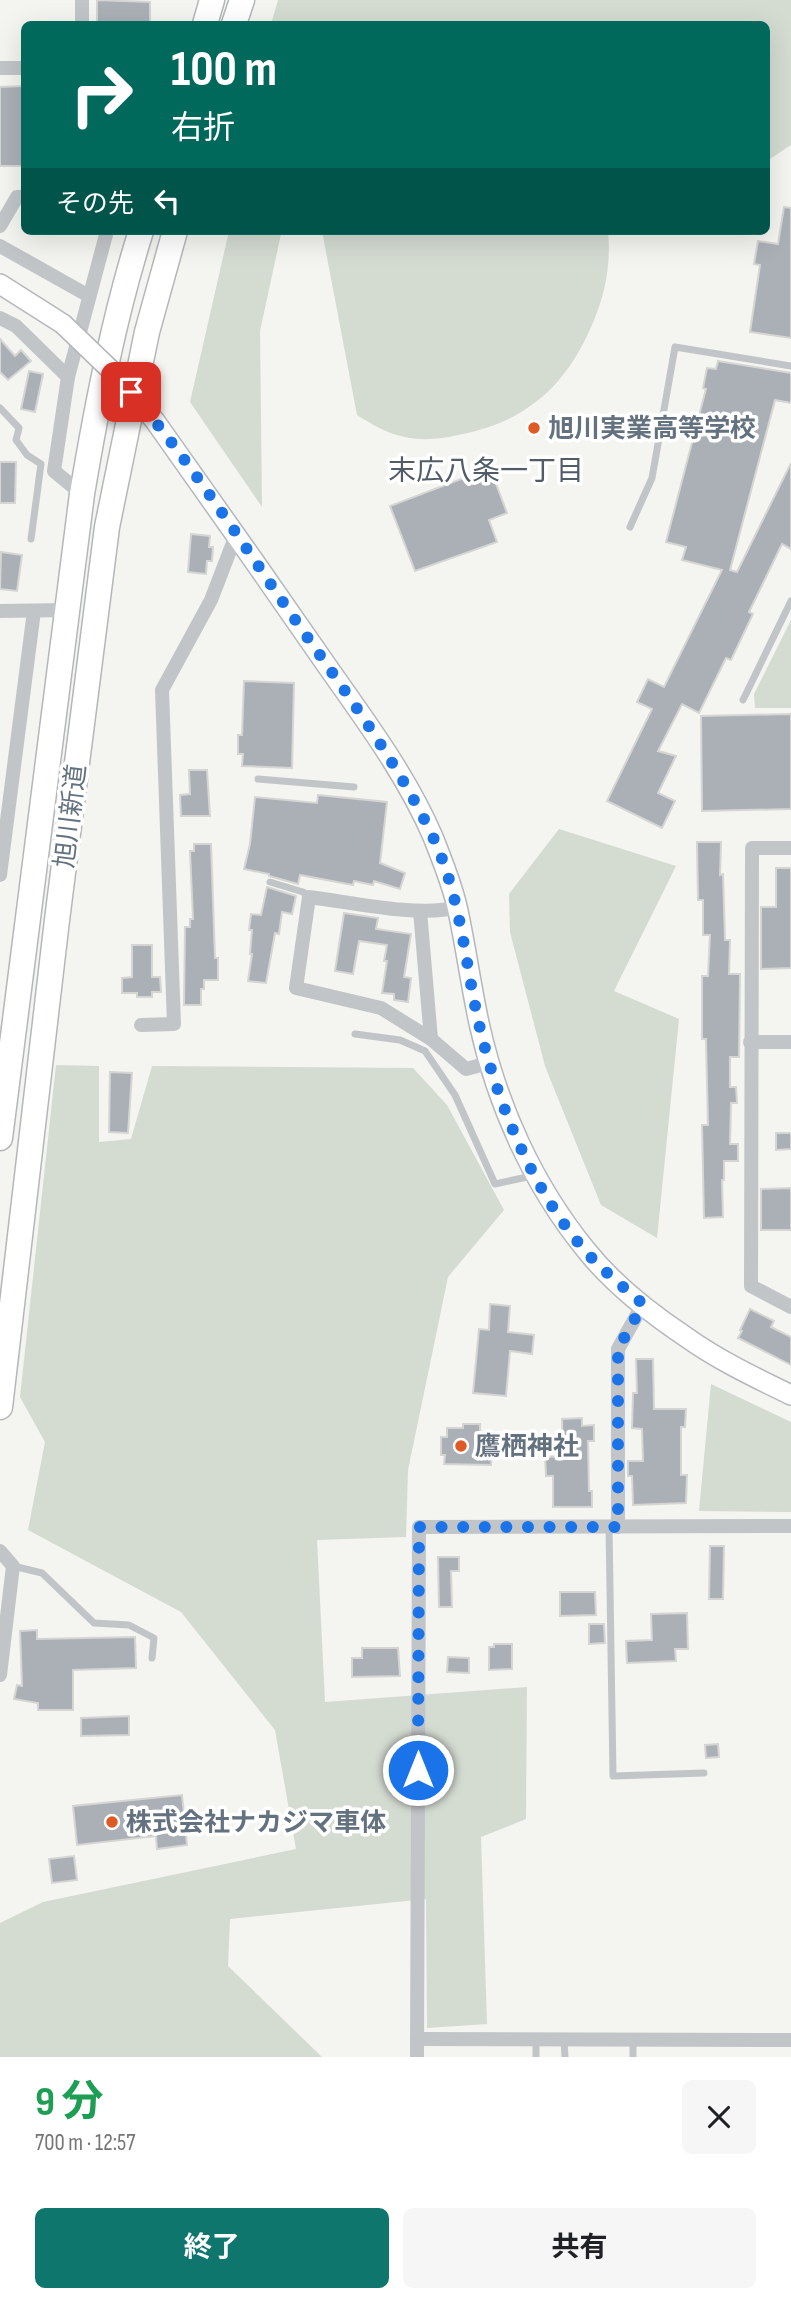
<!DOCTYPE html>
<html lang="ja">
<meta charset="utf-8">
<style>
:root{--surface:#fff;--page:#f6f6f6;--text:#202124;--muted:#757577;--accent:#0f766e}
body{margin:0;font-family:"Sofia Sans Condensed","Noto Sans JP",sans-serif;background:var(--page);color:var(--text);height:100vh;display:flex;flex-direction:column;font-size:26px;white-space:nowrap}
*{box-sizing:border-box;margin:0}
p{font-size:23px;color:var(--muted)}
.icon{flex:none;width:38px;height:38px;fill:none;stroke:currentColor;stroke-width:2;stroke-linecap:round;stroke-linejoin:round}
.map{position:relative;height:2057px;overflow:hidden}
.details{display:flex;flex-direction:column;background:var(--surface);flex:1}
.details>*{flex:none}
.banner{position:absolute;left:21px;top:21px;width:749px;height:214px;border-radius:10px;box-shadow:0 7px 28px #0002;background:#00695c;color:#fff;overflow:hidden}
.pin{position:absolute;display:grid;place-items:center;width:60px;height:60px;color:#fff;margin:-30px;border-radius:14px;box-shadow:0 4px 10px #0006}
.me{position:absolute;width:77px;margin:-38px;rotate:0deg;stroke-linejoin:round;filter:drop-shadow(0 0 5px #0008)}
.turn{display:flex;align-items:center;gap:24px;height:147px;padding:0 35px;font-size:32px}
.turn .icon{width:91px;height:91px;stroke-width:2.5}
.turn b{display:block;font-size:49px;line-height:60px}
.then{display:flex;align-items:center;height:66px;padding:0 35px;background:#0003;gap:14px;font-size:26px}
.round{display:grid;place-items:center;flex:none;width:74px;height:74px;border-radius:10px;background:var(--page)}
.headline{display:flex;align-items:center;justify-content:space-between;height:119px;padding:0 35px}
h1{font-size:42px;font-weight:700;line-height:52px;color:#1e9e55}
.button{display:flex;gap:14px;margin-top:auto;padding:14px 35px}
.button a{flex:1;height:80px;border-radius:10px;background:var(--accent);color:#fff;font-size:28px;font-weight:700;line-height:80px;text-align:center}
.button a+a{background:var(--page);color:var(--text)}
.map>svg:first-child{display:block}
.green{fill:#d4dbd1}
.building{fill:#aab0b6;stroke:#d5d5d3;stroke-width:2}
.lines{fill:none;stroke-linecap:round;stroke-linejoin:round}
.secondary-casing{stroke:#b4b8bc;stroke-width:22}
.highway-casing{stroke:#b4b7ba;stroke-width:27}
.lane{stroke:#c2c5c8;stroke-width:7}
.street{stroke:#c2c5c8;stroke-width:14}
.secondary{stroke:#fff;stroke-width:19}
.highway{stroke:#fff;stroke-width:24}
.secondary-bridge-casing{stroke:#b4b8bc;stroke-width:22;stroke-linecap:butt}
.secondary-bridge{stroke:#fff;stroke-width:19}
.route{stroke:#1a73e8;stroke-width:12;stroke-dasharray:0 21.6}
.poi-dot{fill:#de5b26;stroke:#fff;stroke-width:2.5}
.labels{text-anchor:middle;stroke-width:7;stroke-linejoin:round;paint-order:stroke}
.poi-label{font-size:26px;font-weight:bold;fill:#647280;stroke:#fff;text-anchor:start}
.street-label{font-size:26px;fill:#647280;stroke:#fff}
.neighbourhood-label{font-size:28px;fill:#515c66;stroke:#fff}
</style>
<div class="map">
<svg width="791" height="2057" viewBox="0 0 791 2057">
<rect width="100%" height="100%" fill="#f4f4f0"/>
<g class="green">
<polygon points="278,0 791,0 791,145 767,161 766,24 271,24"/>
<polygon points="229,231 314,231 315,235 281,234 260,331 262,507 190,402"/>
<path d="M322 231H608C611 261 606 292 594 320 568 384 528 422 458 435 441 439 423 441 405 437 387 434 372 424 357 415Z"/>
<polygon points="791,620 791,708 755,708 754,694"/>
<polygon points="559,829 676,866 614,991 679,1019 657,1238 601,1205 545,1066 510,932 509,894"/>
<polygon points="56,1065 99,1066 99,1142 131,1139 152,1066 413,1068 447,1105 504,1210 448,1277 408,1470 406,1537 317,1540 325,1702 527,1687 526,1819 481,1837 487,2024 427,2028 426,1899 230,1919 228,1966 322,2057 0,2057 0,1923 43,1902 296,1849 275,1730 181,1612 28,1530 45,1442 20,1397"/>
<polygon points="711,1384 791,1422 791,1512 699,1511"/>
</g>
<g class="building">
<polygon points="97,0 150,2 150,24 97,24"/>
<polygon points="24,86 24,166 0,166 0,87"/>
<polygon points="784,207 791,208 791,338 750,332 760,265 754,264 758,241 778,244"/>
<polygon points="0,339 15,356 21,350 31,361 8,380 0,372"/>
<polygon points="718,361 791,373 791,403 775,400 730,570 737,572 791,463 791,549 782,544 749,612 753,614 731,660 726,658 699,713 682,704 658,751 676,756 658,793 675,801 662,828 607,801 652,709 637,702 648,679 664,687 722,570 682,560 686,547 666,542 706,389 703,388 707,368 716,369"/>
<polygon points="29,371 43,374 35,412 21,409"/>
<polygon points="0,462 16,462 15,503 0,503"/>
<polygon points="490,468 507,513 489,520 497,542 415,571 390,506"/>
<polygon points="191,534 210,536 209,547 213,547 212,561 207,561 206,574 188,572"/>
<polygon points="1,552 22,555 17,591 0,589"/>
<polygon points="244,681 294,683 292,768 242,766 243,754 238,754 238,735 242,735"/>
<polygon points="791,714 791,809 702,811 701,716"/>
<polygon points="189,770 207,770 210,816 181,816 180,795 190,794"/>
<polygon points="318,795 387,802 380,863 405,873 400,889 374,881 373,885 354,881 353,885 300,875 298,884 269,876 269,874 244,869 250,844 255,797 317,803"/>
<polygon points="697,842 721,842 720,875 723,874 725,940 730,940 729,974 740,974 739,1057 730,1057 730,1087 736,1087 737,1103 731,1103 730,1144 738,1144 738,1161 724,1161 724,1180 722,1180 723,1217 704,1218 702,1125 708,1125 706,1039 702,1039 702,976 708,976 710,935 703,935 703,900 698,900"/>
<polygon points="194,844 211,844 215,958 218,958 218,980 204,980 204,989 201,989 201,1005 184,1005 185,927 190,927 190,919 193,919 190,851 194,851"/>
<polygon points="776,868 791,868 791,968 761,969 761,907 776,907"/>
<polygon points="267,887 296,896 292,914 282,912 279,934 275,933 266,983 248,981 252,954 250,954 252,930 249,930 251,914 261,915"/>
<polygon points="344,913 378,918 376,929 411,934 404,977 411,978 408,1002 394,1000 394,994 382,993 387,961 384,961 387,945 359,941 353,974 335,971"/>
<polygon points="132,945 152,945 152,977 160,977 161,992 152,992 152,997 137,997 137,993 122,993 122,978 132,977"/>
<polygon points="110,1072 132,1073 128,1133 109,1132"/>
<polygon points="776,1133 791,1133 791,1149 776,1150"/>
<polygon points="791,1188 791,1230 761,1230 761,1189"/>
<polygon points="490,1304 510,1306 508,1332 534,1335 532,1354 510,1351 506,1396 473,1393 479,1329 489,1330"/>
<polygon points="750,1309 774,1321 771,1327 791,1337 791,1365 738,1338 742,1331 740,1330"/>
<polygon points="636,1359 653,1359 654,1409 686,1409 685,1427 681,1427 681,1475 687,1475 686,1503 633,1505 632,1476 628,1476 628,1461 643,1461 642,1429 632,1428 633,1393 637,1393"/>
<polygon points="582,1418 582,1426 594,1425 594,1441 588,1441 589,1491 592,1491 592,1507 553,1507 553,1476 546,1476 545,1457 563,1456 562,1419"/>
<polygon points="463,1424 480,1424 480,1434 488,1434 488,1438 492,1438 491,1465 444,1464 445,1455 441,1455 441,1437 447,1437 447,1428 463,1428"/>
<polygon points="710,1546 724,1546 723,1599 709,1599"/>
<polygon points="438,1557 459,1557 459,1571 451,1571 452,1607 439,1607"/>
<polygon points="560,1592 595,1592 596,1615 560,1616"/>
<polygon points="687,1613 688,1649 675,1649 676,1661 627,1663 626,1641 652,1640 651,1614"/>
<polygon points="589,1624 604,1624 605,1643 589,1644"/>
<polygon points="37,1630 37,1639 135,1637 136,1668 73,1670 73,1710 38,1710 38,1703 14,1699 17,1685 22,1686 20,1631"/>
<polygon points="494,1644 512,1644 512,1669 489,1670 489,1647 494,1647"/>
<polygon points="362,1648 398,1648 400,1676 352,1677 352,1658 362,1658"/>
<polygon points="448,1657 469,1658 469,1673 447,1672"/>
<polygon points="129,1716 129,1735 81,1736 81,1718"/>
<polygon points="718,1744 719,1757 706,1758 705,1745"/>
<polygon points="182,1795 187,1845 157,1849 156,1836 77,1845 73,1806"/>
<polygon points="74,1856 77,1880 52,1883 49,1859"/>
</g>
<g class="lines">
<defs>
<g id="secondary">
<polyline points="0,284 63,324"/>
<path d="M155 421C212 501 269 582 325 663 364 719 406 774 433 837 442 860 453 886 458 911 466 948 471 986 479 1023 497 1105 533 1185 586 1250 613 1284 650 1313 686 1337 718 1360 756 1378 791 1395"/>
</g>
<g id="highway">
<polyline points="205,24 212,0"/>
<polyline points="234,24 242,0"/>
<path d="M0 1138 82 494C97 405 114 317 141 231"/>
<polyline points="0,1407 57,920 107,527 147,332 175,231"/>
</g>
</defs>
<use href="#secondary" class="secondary-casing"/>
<use href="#highway" class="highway-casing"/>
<g class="lane">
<polyline points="0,408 19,428 16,440 27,455 41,464 31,539"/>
<polyline points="630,527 652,478 675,347 791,366"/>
<polyline points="743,700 791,601"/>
<polyline points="258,779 354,787"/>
<polyline points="270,882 303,892 309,897"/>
<polyline points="355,1034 400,1040 425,1051 455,1095 495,1184 532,1176"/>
<polyline points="609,1527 613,1776 704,1773"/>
<polyline points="13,1566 42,1573 94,1623 129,1625 154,1638 152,1658"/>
<polyline points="564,2040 565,2057"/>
<polyline points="633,2040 633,2057"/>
<polyline points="536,2057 536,2040"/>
</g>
<g class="street">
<polyline points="82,0 82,24"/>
<polyline points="0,68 24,68"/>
<polyline points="0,226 17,197 24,197"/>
<polyline points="0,246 89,296"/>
<polyline points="0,318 16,326 68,377"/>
<polyline points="82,494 54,471 68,377 107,231"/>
<polyline points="0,611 67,610"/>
<polyline points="791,848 752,848 751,1286 791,1307"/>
<polyline points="0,875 34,611"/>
<path d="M458 907C420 918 350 902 309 897L296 988 381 1008 431 1039 466 1069 489 1063"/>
<polyline points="420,911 431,1039"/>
<polyline points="141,1025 174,1024 162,690 211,600 236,535"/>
<polyline points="750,1042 791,1042"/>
<polyline points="618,1527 618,1349 643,1304"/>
<polyline points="0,1551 13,1566 0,1675"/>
<polyline points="417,2039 791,2040"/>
<polyline points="417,2057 419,1527 791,1526"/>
</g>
<use href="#secondary" class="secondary"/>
<use href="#highway" class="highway"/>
<defs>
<polyline id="secondary-bridge" points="63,324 118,377 155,421"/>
</defs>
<use href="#secondary-bridge" class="secondary-bridge-casing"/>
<use href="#secondary-bridge" class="secondary-bridge"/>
</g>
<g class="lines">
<path class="route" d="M131 392C188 459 237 535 287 608 338 682 392 753 431 833 461 895 464 958 479 1024 497 1103 534 1194 588 1254 605 1272 624 1288 643 1304L618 1349V1527H419L418 1770"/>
</g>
<g class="poi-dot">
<circle cx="534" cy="428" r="7"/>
<circle cx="461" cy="1446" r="7"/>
<circle cx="112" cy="1822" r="7"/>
</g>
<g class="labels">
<g class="poi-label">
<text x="548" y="437">旭川実業高等学校</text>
<text x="475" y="1455">鷹栖神社</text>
<text x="126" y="1831">株式会社ナカジマ車体</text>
</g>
<g class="street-label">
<text transform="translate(70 816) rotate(-83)" y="9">旭川新道</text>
</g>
<g class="neighbourhood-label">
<text x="486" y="480">末広八条一丁目</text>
</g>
</g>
</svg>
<div class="pin" style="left:131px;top:392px;background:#d93025"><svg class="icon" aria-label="arrive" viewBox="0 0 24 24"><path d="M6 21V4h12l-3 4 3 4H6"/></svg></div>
<svg class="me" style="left:418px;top:1770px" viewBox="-20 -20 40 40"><circle r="17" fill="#1a73e8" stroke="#fff" stroke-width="3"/><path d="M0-11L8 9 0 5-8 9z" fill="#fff"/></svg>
<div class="banner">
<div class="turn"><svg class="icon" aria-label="right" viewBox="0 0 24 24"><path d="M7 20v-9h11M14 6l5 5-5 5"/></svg><div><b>100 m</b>右折</div></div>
<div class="then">その先<svg class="icon" aria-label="left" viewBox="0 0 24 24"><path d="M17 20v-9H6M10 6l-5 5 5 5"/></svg></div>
</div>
</div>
<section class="details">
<div class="headline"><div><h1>9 分</h1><p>700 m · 12:57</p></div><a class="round"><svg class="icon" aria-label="close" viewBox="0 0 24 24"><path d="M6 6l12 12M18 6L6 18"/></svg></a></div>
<div class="button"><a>終了</a><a>共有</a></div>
</section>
